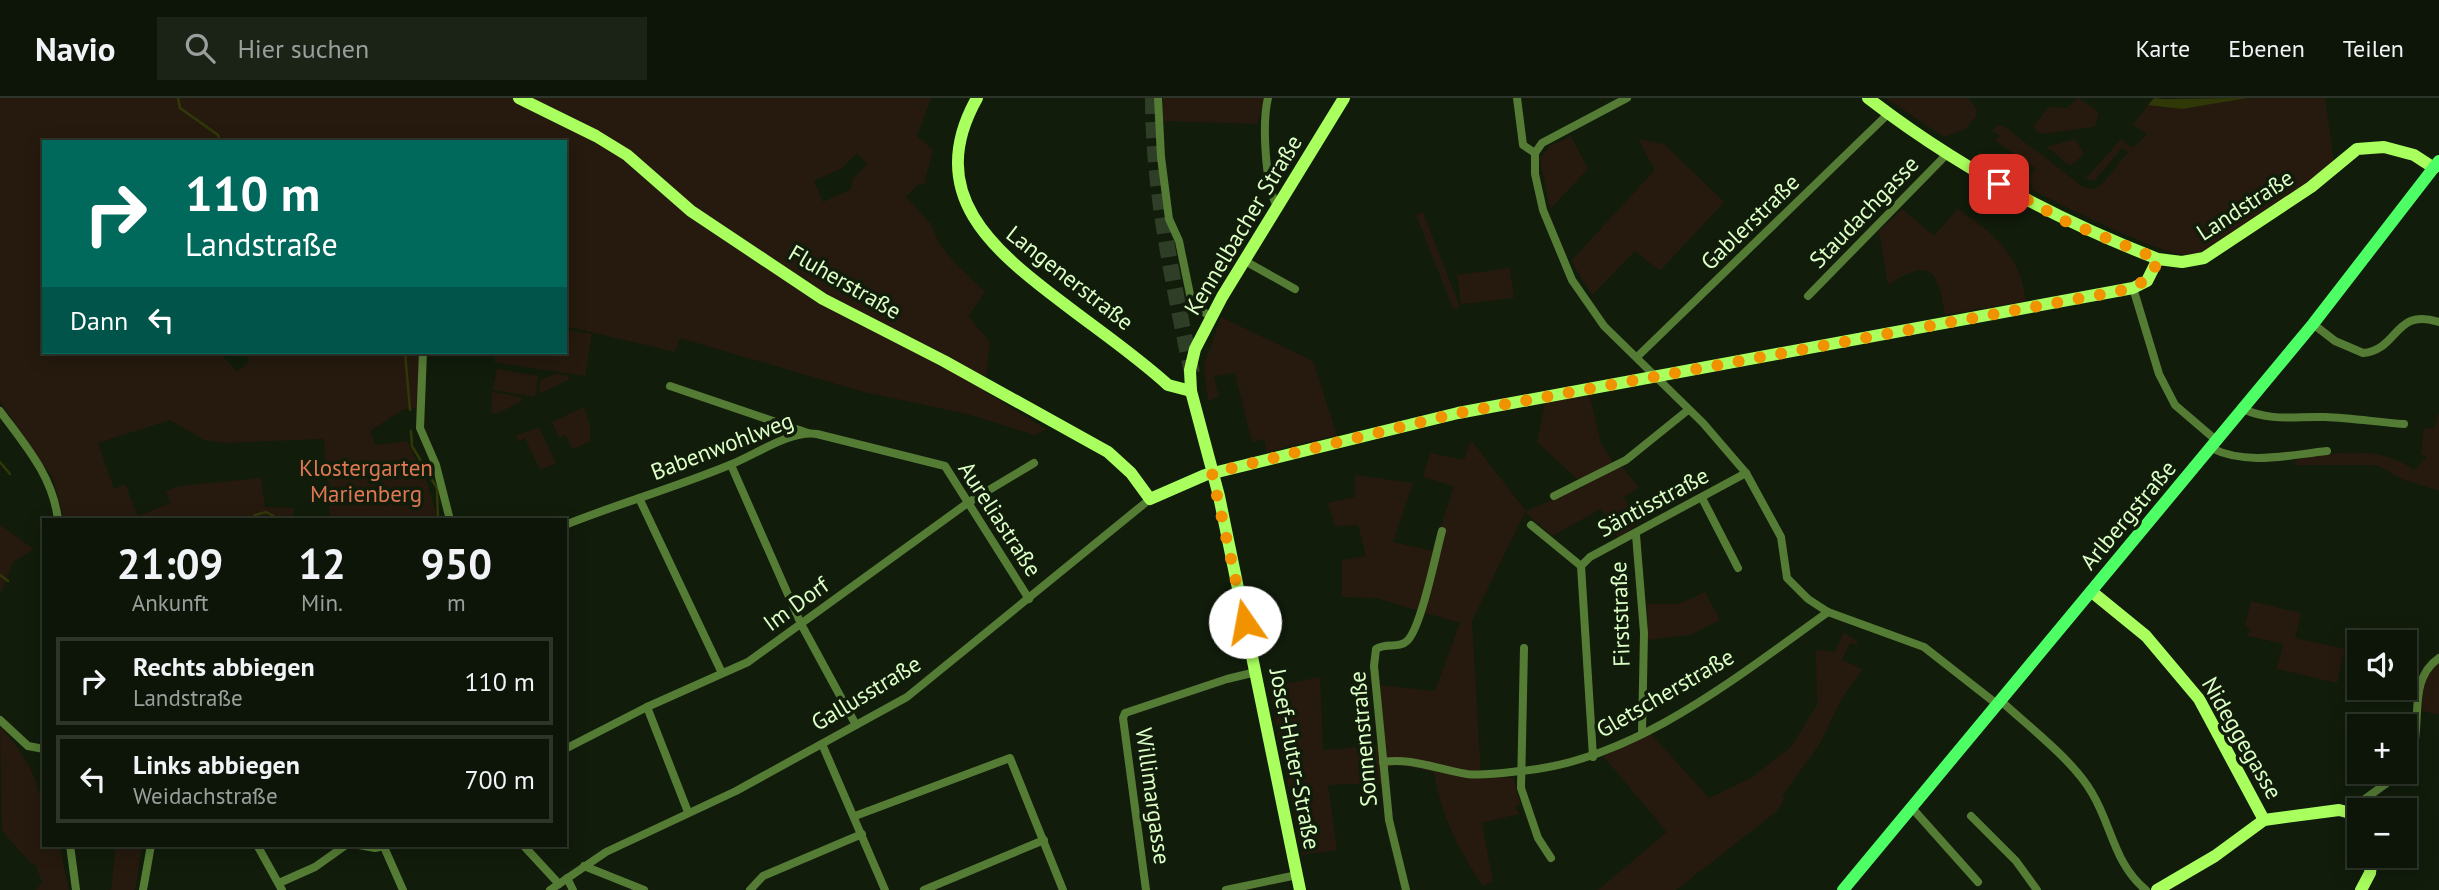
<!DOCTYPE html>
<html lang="de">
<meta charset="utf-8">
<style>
:root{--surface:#0d1508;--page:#1b2216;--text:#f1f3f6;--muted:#9a9f9c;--line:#2d3429}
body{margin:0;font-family:"PT Sans",sans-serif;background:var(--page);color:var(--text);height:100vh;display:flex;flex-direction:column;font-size:26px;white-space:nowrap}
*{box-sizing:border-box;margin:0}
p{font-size:23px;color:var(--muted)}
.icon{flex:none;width:38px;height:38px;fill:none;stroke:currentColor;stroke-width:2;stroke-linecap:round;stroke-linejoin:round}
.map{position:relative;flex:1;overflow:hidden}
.drawer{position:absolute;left:42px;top:420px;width:525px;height:329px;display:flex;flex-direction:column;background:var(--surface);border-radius:0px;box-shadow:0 4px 18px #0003,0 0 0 2px var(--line)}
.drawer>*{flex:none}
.guide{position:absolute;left:42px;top:42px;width:525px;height:214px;border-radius:0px;box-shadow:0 4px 18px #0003,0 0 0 2px var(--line);background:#00695c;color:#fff;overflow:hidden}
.fabs{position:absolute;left:2347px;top:532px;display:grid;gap:14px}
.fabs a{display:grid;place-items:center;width:70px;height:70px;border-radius:0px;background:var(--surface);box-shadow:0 4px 18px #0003,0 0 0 2px var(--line);font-size:35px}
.pin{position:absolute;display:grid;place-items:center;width:60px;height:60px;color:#fff;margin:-30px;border-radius:14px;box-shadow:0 4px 10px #0006}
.me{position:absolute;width:77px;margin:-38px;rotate:348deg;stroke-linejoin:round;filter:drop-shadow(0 0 5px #0008)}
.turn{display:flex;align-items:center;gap:24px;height:147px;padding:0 28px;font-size:32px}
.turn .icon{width:91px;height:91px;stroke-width:2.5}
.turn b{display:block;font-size:49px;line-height:60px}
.then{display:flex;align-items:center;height:66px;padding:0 28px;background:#0003;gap:14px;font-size:26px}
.eta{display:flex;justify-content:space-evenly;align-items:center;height:119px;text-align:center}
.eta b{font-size:42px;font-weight:600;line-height:49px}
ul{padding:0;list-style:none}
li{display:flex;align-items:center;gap:21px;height:88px;margin:0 14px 10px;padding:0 14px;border:4px solid var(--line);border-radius:0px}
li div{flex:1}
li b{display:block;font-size:26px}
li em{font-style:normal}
header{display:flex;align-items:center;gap:42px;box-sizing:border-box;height:98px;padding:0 35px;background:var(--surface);border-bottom:2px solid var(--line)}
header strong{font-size:33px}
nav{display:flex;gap:38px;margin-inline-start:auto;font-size:24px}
.search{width:490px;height:63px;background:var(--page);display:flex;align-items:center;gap:18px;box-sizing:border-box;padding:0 24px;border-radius:0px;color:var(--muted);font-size:26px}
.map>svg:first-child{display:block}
.green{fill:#261a0e;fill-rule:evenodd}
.water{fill:#313808}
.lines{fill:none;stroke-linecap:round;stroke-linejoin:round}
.stream{stroke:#313808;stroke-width:2.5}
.highway-tunnel{stroke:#2f3e27;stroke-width:16;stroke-dasharray:16 8;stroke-linecap:butt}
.street{stroke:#557c35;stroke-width:8}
.secondary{stroke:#a9ff5d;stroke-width:12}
.primary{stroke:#4dff65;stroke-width:12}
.route{stroke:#f19300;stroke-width:12;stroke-dasharray:0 21.6}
.labels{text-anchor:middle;stroke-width:7;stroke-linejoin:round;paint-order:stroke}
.street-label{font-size:23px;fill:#dcffc6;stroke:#111c0b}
.park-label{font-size:23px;fill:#df7752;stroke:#111c0b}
</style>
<header>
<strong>Navio</strong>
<div class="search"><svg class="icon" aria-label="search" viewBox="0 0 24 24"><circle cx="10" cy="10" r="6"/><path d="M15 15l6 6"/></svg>Hier suchen</div>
<nav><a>Karte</a><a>Ebenen</a><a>Teilen</a></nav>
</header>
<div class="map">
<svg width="2439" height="792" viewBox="0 0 2439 792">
<rect width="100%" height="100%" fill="#111c0b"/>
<g class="green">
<path d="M0 0H931L917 38 933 52 924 86 917 87 906 99 931 126 939 145 954 164 985 194 968 218 990 244 984 293 1046 331 1035 337 967 316 864 294 680 240 675 254 565 228V44H44V254H219L237 274 249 264 247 254H420L419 310 404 311 370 333 376 347 407 343 426 381 438 422H330L324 341 226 345 204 342 170 322 98 345 114 391 125 386 138 418 170 405 166 393 179 388 261 380 265 409 294 410 292 422 275 417 268 422H67L63 418 53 380 0 304ZM857 55 867 66 852 82 851 91 823 104 814 83 842 70Z"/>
<polygon points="1163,0 1265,0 1257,26 1163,23"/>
<polygon points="1886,0 1968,0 1976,10 1976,19 1964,32 1944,39"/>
<polygon points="2078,0 2099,14 2095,29 2041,36 2033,29 2049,9 2067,10"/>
<path d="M2248 0H2325L2334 64C2305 86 2224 154 2190 157 2164 159 2060 106 2032 92L2029 79 2035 70 1995 43 2000 38 1992 32 1999 27 2004 28 2083 89 2094 91 2104 84 2128 54 2122 50 2095 82 2090 83 2083 76 2088 78 2121 41 2132 50 2147 37 2133 26 2148 7 2182 11Z"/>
<polygon points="1571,38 1588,71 1550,111 1540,61 1550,48"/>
<polygon points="1638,41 1664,46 1724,104 1660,173 1635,153 1592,197 1571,163 1655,72"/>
<polygon points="2075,41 2084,56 2070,68 2047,49"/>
<path d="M1902 111 1934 138 1958 111C1994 135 2020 157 2026 203L1945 217C1938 172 1931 159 1888 187L1879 133Z"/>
<polygon points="1423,114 1460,209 1453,211 1416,117"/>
<polygon points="1510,170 1514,200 1461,206 1457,177"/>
<polygon points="1221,219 1313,263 1337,337 1267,354 1264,341 1252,344 1235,275 1214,278 1219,299 1208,303 1204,267"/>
<polygon points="565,232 592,236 585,278 494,264 496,254 565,254"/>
<polygon points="497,271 538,278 535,299 493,292"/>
<polygon points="555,276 567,277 570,281 539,296 540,282"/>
<polygon points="492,294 521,299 522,303 496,316 491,315"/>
<path d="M1589 296 1601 345 1617 371 1622 369 1639 390 1623 399 1631 410 1640 408 1647 420 1618 440 1601 411 1552 438 1525 414 1472 523 1481 679 1514 680 1520 706 1515 709 1519 716 1482 725 1493 784 1483 788C1459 752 1441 718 1434 674L1397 666 1388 670V685L1328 687 1337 752 1302 757 1269 589 1320 579 1323 652 1382 647 1379 587 1435 593 1460 525 1376 500 1342 499V462L1366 458 1358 427 1335 428 1328 405 1355 399V377L1413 385 1393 444 1433 453 1454 388 1423 379 1430 355 1464 362 1471 342 1526 413 1585 388 1537 344 1545 305Z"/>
<polygon points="584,309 590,327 590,344 572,351 566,337 559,340 552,324"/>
<path d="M2439 314V393L2402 381 2377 367H2294L2297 361C2336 354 2381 347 2414 372L2427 359 2421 356 2424 330 2434 331Z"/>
<polygon points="539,329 556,365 540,372 525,340 519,343 516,338"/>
<polygon points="0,427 34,451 13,464 0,498"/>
<polygon points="1705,494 1720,522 1690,537 1648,542 1647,506 1679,506"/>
<polygon points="2251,503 2301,515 2295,540 2345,551 2337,585 2277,571 2283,546 2248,538 2250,530 2245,528"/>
<polygon points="1844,534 1858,544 1857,547 1850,545 1842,562 1863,571 1843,598 1819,647 1782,698 1785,700 1776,714 1676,792 1598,792 1667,734 1603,658 1651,636 1709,700 1751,680 1791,649 1817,607 1816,552 1835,554"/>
<polygon points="2439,563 2439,616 2419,613 2425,580"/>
<path d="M0 628C36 671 44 691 44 747H59L69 792H36L42 784 35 765 32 766 2 733Z"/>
<polygon points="116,747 142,747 135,792 111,792"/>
</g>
<polygon class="water" points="2154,0 2164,1 2248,0 2182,11 2148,7"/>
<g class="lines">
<g class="stream">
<polyline points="178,0 180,10 218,37 220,44"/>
<polyline points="405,254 410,312"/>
<polyline points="411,333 412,348 437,390 438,422"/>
<polyline points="0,364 10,376"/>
<polyline points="252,422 255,417 266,414 281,422"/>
<polyline points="0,477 8,483"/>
</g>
<path class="highway-tunnel" d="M1153 0C1153 93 1173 184 1192 275"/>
<g class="street">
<polyline points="1158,0 1161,59 1169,121 1179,143 1192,206 1211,219"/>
<path d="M1268 0C1262 24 1265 88 1277 108"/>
<polyline points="1517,0 1523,47 1535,55"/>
<polyline points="1627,0 1542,45 1535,55 1535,76 1543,112 1572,182 1604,228 1703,325 1746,375 1781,439 1787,480 1808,501 1828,514 1924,549 1998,607"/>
<polyline points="1245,163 1295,191"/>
<polyline points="2133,190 2159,276 2175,307 2217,343"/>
<polyline points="1808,198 1948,55"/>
<path d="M2313 226 2335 243 2363 255C2399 252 2394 209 2439 224"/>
<polyline points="423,254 420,330 436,367 450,422"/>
<polyline points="1637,259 1888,16"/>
<polyline points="670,288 808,335"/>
<path d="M2243 311C2272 324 2295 318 2325 319 2351 320 2377 324 2404 326"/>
<path d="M0 313C25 347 53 378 58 422"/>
<path d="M2211 350C2248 368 2288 357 2327 353"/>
<polyline points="731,367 801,526 856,627"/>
<polyline points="1554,398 1626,362 1688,312"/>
<polyline points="639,400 722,575"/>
<polyline points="1702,400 1738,470"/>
<path d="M565 427C620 405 677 389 732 366 757 356 790 332 817 336L945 368 1029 501"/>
<polyline points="1531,427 1581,468"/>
<polyline points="1636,437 1644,535 1642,635"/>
<polyline points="1581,468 1593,659"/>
<polyline points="1581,468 1590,459 1746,375"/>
<polyline points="1524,550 1521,690 1538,740 1551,760"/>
<path d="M2001 603C2028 628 2074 663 2092 695 2112 728 2114 766 2146 792"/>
<polyline points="647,609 688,714"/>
<polyline points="0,622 28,648 44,651"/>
<polyline points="822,646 885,792"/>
<polyline points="565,651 647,609 748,564 969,404 1034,365"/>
<path d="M1383 664C1409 659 1440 672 1467 676 1483 678 1503 675 1520 673 1633 664 1738 578 1828 514"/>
<path d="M2404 670C2429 638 2402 585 2439 560"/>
<polyline points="1912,710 1978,784"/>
<polyline points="2347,714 2402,674"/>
<polyline points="855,718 1010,660 1063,792"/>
<polyline points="1971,718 2016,763 2037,792"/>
<polyline points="70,747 76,792"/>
<polyline points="257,747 282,792"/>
<polyline points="359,747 375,750 389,747"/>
<polyline points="523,747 559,786"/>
<polyline points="384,749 403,792"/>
<polyline points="584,768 644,792"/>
<polyline points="567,780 573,792"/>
<polyline points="279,785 315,769 346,747"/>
<polyline points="143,792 151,747"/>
<polyline points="550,792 606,754 736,693 907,599 1150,401"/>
<polyline points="750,792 763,778 862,736"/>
<polyline points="924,792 1044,742"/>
<polyline points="1146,792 1123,620 1125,615 1227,581 1256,574"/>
<polyline points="1226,792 1297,777"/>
<path d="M1406 792 1389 722 1374 568 1376 551C1386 544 1399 551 1407 543 1421 531 1436 454 1442 433"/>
</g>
<g class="secondary">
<polyline points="519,0 596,38 627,57 691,113 823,201 944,263 1108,354 1131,375 1150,401 1205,377 1458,315 2133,190 2147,183 2158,161"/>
<path d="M977 0C923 96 993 152 1063 205 1098 232 1135 257 1168 287L1191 293"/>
<path d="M1868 0C1956 68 2055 121 2158 161L2182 164 2204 160 2311 89 2357 51 2384 49 2414 57 2434 70"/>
<polyline points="2092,494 2146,538 2199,601 2264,722"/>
<polyline points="1300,792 1219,398 1191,293 1190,272 1195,251 1222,199 1344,0"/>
<polyline points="2157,792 2215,758 2264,722 2339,712 2347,714 2359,724"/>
<polyline points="2361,792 2370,775 2372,758"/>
</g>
<polyline class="primary" points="1843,792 2313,226 2439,63"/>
</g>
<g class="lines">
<path class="route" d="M1245 524 1212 375 1458 315 2109 195C2134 190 2150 186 2158 161L2067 124 1999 86"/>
</g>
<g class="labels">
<g class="street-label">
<text transform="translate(2245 107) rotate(-33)" y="8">Landstraße</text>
<text transform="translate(1864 114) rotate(-46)" y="8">Staudachgasse</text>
<text transform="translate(1750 124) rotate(-44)" y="8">Gablerstraße</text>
<text transform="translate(1243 127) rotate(-59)" y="8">Kennelbacher Straße</text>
<text transform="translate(1070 180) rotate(38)" y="8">Langenerstraße</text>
<text transform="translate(845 184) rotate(30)" y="8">Fluherstraße</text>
<text transform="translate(722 348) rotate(-21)" y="8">Babenwohlweg</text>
<text transform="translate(1653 404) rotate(-28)" y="8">Säntisstraße</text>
<text transform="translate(2128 417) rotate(-50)" y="8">Arlbergstraße</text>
<text transform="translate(1000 421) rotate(57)" y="8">Aureliastraße</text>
<text transform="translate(796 506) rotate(-36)" y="8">Im Dorf</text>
<text transform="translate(1620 516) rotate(-92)" y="8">Firststraße</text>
<text transform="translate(866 595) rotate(-31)" y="8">Gallusstraße</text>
<text transform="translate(1665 595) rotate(-30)" y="8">Gletscherstraße</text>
<text transform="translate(2242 640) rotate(60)" y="8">Nideggegasse</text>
<text transform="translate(1363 641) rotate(-95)" y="8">Sonnenstraße</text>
<text transform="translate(1295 661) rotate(79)" y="8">Josef-Huter-Straße</text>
<text transform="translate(1153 698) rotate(82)" y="8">Willimargasse</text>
</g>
<g class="park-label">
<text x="366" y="378">Klostergarten<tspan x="366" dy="26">Marienberg</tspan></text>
</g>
</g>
</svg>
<div class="fabs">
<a><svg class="icon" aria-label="sound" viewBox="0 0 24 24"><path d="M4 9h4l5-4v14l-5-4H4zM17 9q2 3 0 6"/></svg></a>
<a>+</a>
<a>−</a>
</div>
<div class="pin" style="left:1999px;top:86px;background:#d93025"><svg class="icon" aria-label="arrive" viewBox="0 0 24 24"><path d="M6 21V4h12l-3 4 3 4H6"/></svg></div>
<svg class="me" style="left:1245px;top:524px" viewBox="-20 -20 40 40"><circle r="19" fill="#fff"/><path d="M0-13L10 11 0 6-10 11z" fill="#f19300"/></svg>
<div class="guide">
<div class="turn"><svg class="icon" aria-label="right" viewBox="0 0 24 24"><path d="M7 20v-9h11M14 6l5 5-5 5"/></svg><div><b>110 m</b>Landstraße</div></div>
<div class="then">Dann<svg class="icon" aria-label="left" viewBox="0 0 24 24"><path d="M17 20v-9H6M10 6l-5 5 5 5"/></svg></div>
</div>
<section class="drawer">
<div class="eta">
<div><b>21:09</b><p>Ankunft</p></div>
<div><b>12</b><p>Min.</p></div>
<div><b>950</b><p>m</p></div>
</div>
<ul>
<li><svg class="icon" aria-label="right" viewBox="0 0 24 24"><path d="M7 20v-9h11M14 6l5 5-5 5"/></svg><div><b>Rechts abbiegen</b><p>Landstraße</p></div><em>110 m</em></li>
<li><svg class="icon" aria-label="left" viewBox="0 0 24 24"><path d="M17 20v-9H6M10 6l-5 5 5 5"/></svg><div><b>Links abbiegen</b><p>Weidachstraße</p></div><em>700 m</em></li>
</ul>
</section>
</div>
